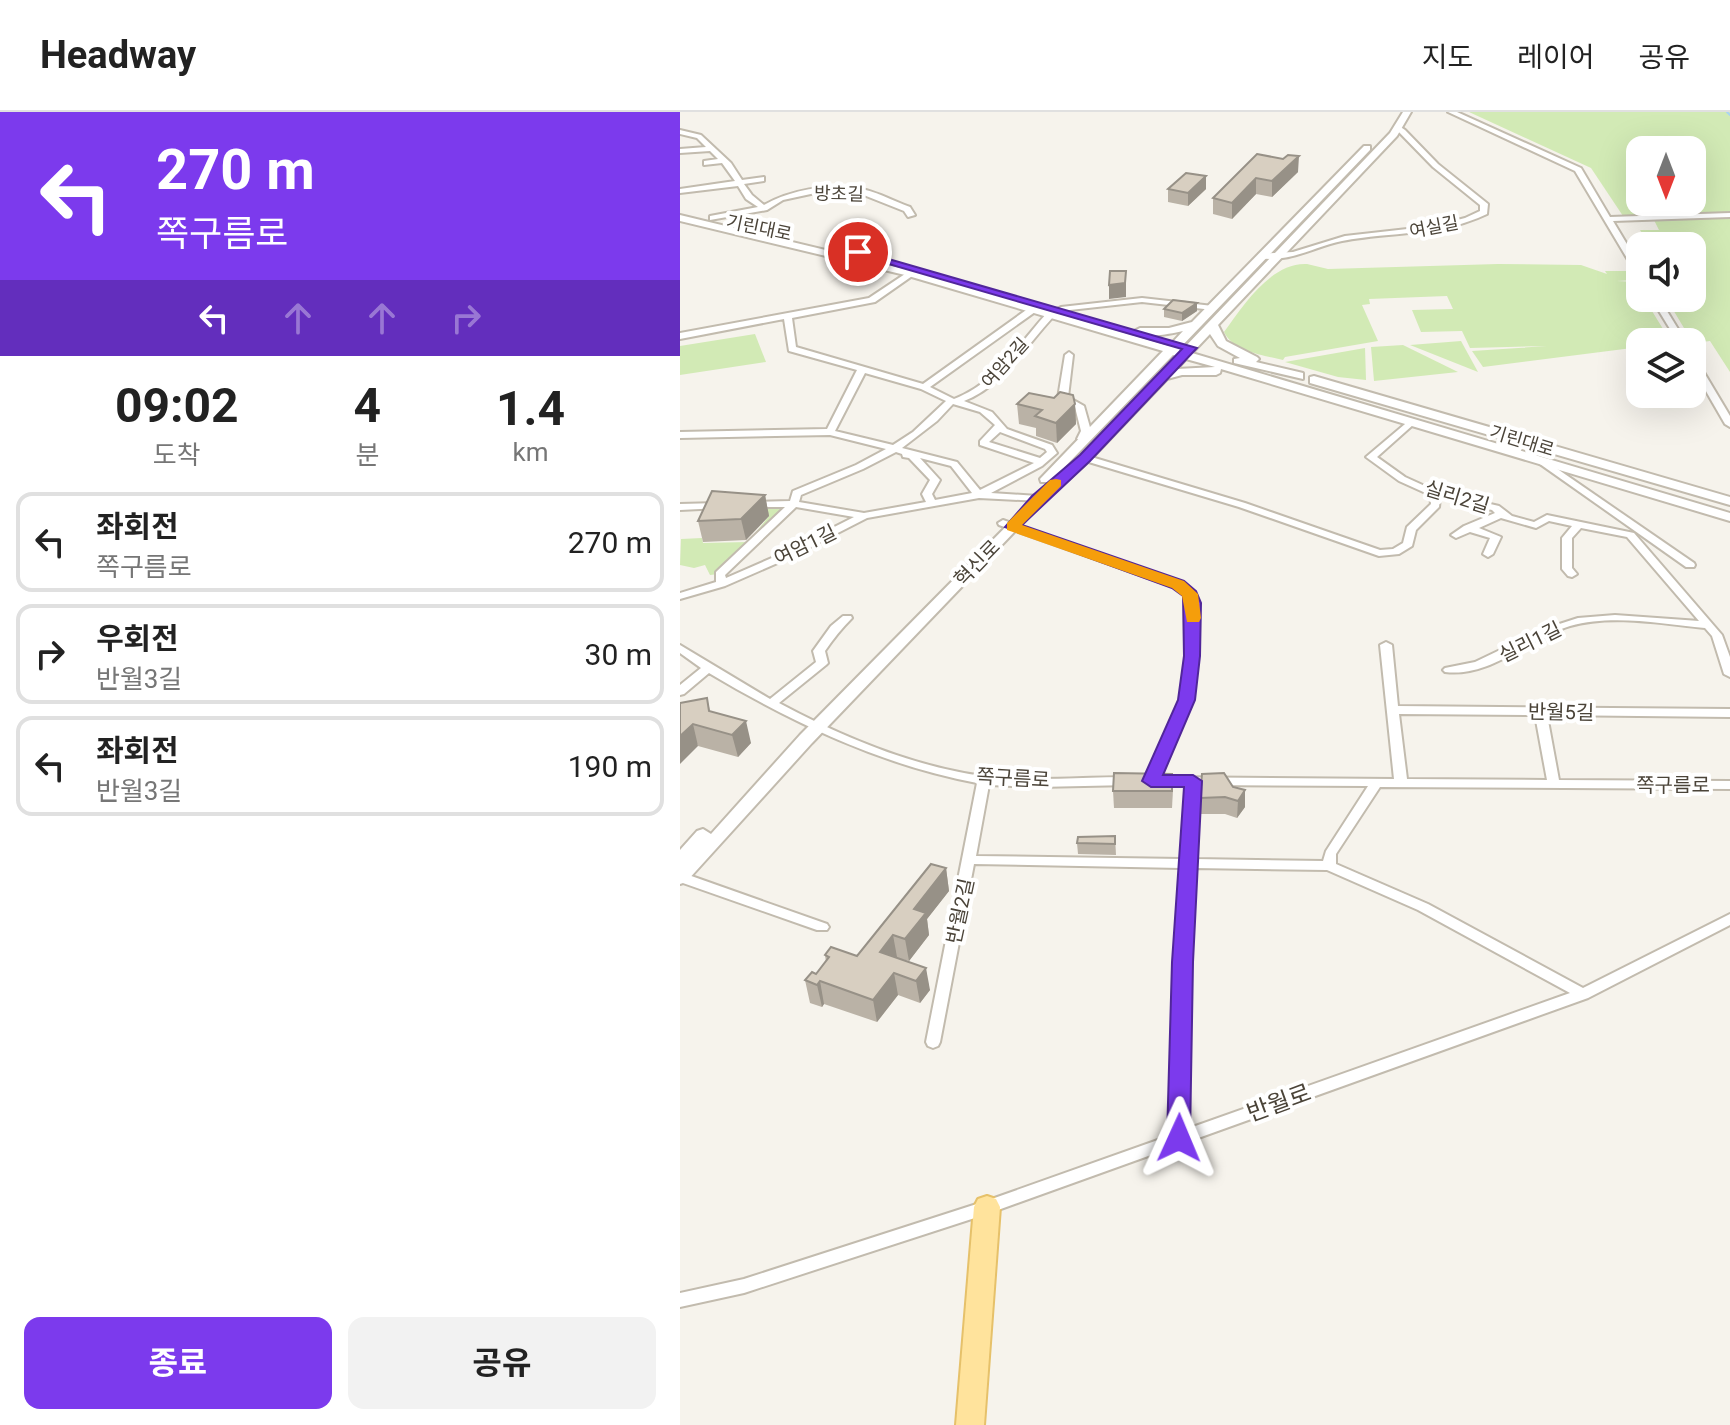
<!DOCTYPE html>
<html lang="ko">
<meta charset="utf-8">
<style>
:root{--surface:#fff;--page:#f2f2f2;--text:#222;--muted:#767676;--line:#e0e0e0;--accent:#7c3aed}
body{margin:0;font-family:Roboto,"Noto Sans KR",sans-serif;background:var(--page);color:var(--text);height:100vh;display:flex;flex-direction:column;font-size:30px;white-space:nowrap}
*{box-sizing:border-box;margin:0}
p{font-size:26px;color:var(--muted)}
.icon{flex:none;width:44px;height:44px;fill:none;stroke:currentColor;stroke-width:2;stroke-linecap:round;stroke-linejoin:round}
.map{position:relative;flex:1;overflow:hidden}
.side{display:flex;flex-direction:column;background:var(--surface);width:680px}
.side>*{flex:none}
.banner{background:#7c3aed;color:#fff;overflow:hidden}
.needle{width:52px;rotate:180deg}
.fabs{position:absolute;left:946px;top:24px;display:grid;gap:16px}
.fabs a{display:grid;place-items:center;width:80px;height:80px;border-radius:16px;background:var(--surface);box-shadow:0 8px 32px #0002;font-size:40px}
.pin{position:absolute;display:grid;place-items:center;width:68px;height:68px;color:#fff;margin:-34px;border:4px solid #fff;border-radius:50%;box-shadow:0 2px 8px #0007}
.me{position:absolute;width:88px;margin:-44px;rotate:1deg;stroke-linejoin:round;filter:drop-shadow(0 0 6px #0008)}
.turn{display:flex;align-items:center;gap:28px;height:168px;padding:0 24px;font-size:36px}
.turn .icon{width:104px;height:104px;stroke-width:2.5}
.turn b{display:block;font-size:56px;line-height:68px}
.lanes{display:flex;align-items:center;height:76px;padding:0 24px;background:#0003;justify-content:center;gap:40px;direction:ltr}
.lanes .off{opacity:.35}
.eta{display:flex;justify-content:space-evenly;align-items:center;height:136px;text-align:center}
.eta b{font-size:48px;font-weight:700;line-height:56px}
.button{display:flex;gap:16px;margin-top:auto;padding:16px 24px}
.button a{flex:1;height:92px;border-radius:16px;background:var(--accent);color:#fff;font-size:32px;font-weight:700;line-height:92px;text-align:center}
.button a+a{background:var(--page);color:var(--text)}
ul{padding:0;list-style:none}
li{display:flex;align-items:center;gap:24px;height:100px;margin:0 16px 12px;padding:0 8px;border:4px solid var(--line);border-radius:16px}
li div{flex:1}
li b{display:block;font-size:30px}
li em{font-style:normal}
header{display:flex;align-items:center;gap:48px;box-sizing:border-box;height:112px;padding:0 40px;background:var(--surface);border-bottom:2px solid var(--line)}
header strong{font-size:38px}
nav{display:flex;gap:44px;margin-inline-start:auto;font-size:28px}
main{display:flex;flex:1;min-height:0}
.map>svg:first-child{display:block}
.green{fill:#d2eab5;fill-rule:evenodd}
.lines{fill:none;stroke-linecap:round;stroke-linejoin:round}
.stream{stroke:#a9d4f2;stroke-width:2}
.minor-casing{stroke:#c2bbae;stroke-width:4}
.tertiary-casing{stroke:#c2bbae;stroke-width:4}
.primary-casing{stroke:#e6c16a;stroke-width:4}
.minor{fill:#fff;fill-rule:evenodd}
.tertiary{fill:#fff;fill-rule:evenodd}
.primary{fill:#ffe39c;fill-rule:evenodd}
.wall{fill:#bab2a6}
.shaded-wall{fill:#979187}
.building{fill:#d8cfc1;stroke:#979187;stroke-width:2}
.route{fill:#7c3aed;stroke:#51269a;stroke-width:2}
.slow{fill:#f59e0b}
.labels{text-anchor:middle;stroke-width:8;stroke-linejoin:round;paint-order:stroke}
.far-street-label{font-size:18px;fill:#4b4439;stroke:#fff}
.street-label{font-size:20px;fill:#4b4439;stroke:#fff}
.near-street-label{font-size:24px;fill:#4b4439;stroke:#fff}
</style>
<header>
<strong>Headway</strong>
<nav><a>지도</a><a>레이어</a><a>공유</a></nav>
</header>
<main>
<section class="side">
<div class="banner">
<div class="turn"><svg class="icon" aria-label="left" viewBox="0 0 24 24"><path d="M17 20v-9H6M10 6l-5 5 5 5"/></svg><div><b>270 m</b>쪽구름로</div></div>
<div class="lanes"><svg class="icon" aria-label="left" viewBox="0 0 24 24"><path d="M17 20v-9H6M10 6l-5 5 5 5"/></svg><svg class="icon off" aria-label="ahead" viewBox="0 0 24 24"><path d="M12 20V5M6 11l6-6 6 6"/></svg><svg class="icon off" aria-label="ahead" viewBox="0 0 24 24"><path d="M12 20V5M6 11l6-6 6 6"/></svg><svg class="icon off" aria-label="right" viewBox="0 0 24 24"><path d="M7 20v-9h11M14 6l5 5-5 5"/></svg></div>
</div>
<div class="eta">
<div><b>09:02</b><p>도착</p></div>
<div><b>4</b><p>분</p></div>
<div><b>1.4</b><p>km</p></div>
</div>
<ul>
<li><svg class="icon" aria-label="left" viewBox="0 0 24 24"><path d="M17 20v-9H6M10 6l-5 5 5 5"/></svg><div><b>좌회전</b><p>쪽구름로</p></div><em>270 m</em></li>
<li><svg class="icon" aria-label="right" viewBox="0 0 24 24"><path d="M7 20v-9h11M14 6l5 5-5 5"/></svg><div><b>우회전</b><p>반월3길</p></div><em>30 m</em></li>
<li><svg class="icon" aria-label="left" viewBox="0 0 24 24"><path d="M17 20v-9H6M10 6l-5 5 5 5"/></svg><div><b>좌회전</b><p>반월3길</p></div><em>190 m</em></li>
</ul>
<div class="button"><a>종료</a><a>공유</a></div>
</section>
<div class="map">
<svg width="1050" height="1313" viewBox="0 0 1050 1313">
<rect width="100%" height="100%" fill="#f6f3ec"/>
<g class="green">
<path d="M789 0H1050V100L943 104 911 56ZM1012 38V90H960V38Z"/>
<polygon points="1050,106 1050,260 1030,229 1013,231 986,186 1012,186 1012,134 970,134 960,118 979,118 974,108"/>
<path d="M627 152 648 157 818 152 901 153 927 162 925 159H949L953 168 937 169 955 170 960 186H964L991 230H960V235L803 255 792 239 867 234 790 236 782 219 741 220 732 198 773 197 767 184 689 187 690 192 682 193 698 229 605 245 603 248C583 243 554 240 544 220 563 194 591 150 627 152Z"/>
<polygon points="75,222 86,250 0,263 0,234"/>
<polygon points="781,229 798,260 730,233"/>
<polygon points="723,233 778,260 694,269 691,235"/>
<polygon points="685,236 686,268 658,265 605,250"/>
<polygon points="81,392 112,393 39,462 30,463 25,453 14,456 0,453 1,427 22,426 23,431 68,430 89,404 76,400"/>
</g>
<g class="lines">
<polyline class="stream" points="1047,0 1050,3"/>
<defs>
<g id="minor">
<polygon points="768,0 777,0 901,56 930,105 1050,101 1050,105 933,109 960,154 960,163 957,163 895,59"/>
<path d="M715 14H719L725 18 758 52 808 92 807 102C759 125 713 119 662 129 633 135 610 151 579 146V142L613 140 665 124 754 114 785 106 800 99V93L753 55 715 16Z"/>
<path d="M0 18 21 23 51 51 62 68 84 65V69L64 72 72 83 84 93C110 78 147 72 176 76 194 78 213 89 230 95L235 103 228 105 224 99 176 80H140L103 88 87 98 30 108V104L78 95 66 87 58 74 0 81V77L55 69 42 51 24 53V49L38 47 30 39 0 41V37L26 35 17 26 0 22Z"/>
<path d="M228 160 235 162 195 190 112 206 116 235 243 272 349 196H355V200L250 275 274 287C316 271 338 233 367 201H373V205C345 235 323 274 284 289L312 300 327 317 372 333 377 341 362 354 311 381 358 384 361 385V389L299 386 187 406 109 446 45 474 0 487V481L36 470V460L105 395H72L69 394V390L110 389 113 379 176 353 206 337 150 323 0 326V320L147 317 177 258 109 239 104 207 0 227V221L189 186ZM185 261 241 277 266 289 233 320 213 333 155 319ZM273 292 300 300 315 313 300 329V333L354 351 300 378 277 350 222 336 257 309ZM320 320 365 337 367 340 360 346 309 330ZM216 340 222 342 223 345 229 346 250 368 242 382 246 390 184 401 119 390 121 383 183 357ZM240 346 271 354 292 381 255 388 252 382 260 368ZM116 395 174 405 101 442 46 466 45 463Z"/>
<polygon points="462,186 533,194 537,196 533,198 462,190 381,199 377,197 381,195"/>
<polygon points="971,186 979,186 1006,230 998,230"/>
<polygon points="389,240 393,243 388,285 404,294 411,319 408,325 411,327 406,330 397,327 401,319 395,295 378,286 385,243"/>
<polygon points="1012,244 1016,247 1050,304 1050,315 1045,312 1012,255"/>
<path d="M731 307 734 308V312L697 345 725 365 758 380 819 394 832 404 854 410 867 403 954 421 1042 523 1050 545V565L1044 562 1032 524 1025 516C982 512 933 502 890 514 849 526 810 566 765 560L763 558 765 556 795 550 864 517 898 506 935 503 1019 509 947 425 901 416 892 426V456L897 462 892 465 888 464 882 457V426L892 414 869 409 856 416 821 406 799 416 821 425 813 442 808 445 803 442 810 426 790 420 776 426 771 423 784 414 815 401 812 398 760 386 759 395 736 418 732 434 719 442 699 444 559 395 402 348 400 346 405 343 408 344 565 391 700 438 713 437 723 431 727 415 751 392 750 383 719 369 686 345Z"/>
<polygon points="863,347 1014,451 1015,453 1014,455 1006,455 860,352 858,350"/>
<polygon points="38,391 43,394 41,396 0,398 0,392"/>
<path d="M323 408 502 471 514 480 518 491V544L512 588 479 665 714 667 700 533 706 530 712 533 718 594 1050 597V605L867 603 879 668 1050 669V677L700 675 656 742V752L748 792 903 876 1050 802V813L908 886 307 1102 64 1181 0 1195V1181L64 1167 306 1089 492 1023 495 850 501 756 294 752 260 930 258 934 253 936 248 934 246 930 297 671C201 653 113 611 29 561L4 582 0 583V573L21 556 0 541V533L90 587 136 550 133 539 151 514 163 504H171L172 506C162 516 153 527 145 539L148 551 146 553 99 591C166 627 243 659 320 666 363 669 407 665 450 665L456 669 450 673 358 675 309 673 296 744 502 747 507 673H471L465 669 500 588 506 544 508 491 505 483 494 475 319 413 318 411ZM719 602 855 603 867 668 727 667ZM519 673 688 674 646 739 643 749 515 747ZM514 756 647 758 738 798 890 881 507 1017 509 850Z"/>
<polygon points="0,760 147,812 149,815 147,818 137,818 0,770"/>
</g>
<g id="tertiary">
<path d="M723 0H731L717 24 538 213 546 229 577 245 579 247 576 250 623 261V267L554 251V247L560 246 538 234 530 222 512 241 1050 401V409L541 257 540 261 536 263H502L487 267 409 349 363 390 132 631 6 770 0 772V738L17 719 23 717 31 722 120 623 370 370H361L360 367 483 239 225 163 0 109V103L233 159 489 234 503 219C489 222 467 227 454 219L460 216H489L512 210 684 34H690V38L499 237 502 238 710 21ZM493 243 496 244 401 343 373 367ZM506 247 535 255 497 257Z"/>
<polygon points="634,264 1050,385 1050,393 630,271 630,265"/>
</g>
<polygon id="primary" points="307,1084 316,1087 320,1095 304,1313 276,1313 294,1095 298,1087"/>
</defs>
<use href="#minor" class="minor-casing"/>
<use href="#tertiary" class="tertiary-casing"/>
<use href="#primary" class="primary-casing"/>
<use href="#minor" class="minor"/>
<use href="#tertiary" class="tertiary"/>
<use href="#primary" class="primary"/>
</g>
<g class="wall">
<polygon points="577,42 618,60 592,85 576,82 552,107 533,102 533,86"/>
<polygon points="488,77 526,77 508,94 488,90"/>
<polygon points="517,191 517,199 502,209 484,205 484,197"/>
<polygon points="337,292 395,292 396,312 377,331 356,324 356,316 339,312"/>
<polygon points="85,383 89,404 66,428 23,430 18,409"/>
<polygon points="27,586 30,599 71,631 58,645 18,634 0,591"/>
<polygon points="553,675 565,678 565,695 557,706 545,702 520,702 520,686"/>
<polygon points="493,678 492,696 434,696 433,679"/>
<polygon points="435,724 436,743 398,742 397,731"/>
<polygon points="266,756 269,779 247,807 249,823 229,849 217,846 250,878 240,891 218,883 197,910 144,892 142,895 130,891 125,868 136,862 146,850 145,843 177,844"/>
</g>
<g class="shaded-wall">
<polygon points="619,44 618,60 592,85 592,69"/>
<polygon points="526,64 526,77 508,94 508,81"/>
<polygon points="576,66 576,82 552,107 552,91"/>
<polygon points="446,159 446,185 429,187 429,173"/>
<polygon points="517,191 517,199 502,209 502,201"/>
<polygon points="395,292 396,312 377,331 376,311"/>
<polygon points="85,383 89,404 66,428 61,407"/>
<polygon points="66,609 71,631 58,645 52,623"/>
<polygon points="13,612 18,634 0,652 0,624"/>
<polygon points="565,678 565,695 557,706 558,689"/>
<polygon points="266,756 269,779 247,807 249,823 229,849 225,827 234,797"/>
<polygon points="213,823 217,845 204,862 200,840"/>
<polygon points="246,856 250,878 240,891 236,869"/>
<polygon points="214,861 218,883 197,910 193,888"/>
<polygon points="140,869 144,892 142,895 137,873"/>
</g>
<g class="building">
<polygon points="577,42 603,47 608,43 619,44 592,69 576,66 552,91 533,86"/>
<polygon points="506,61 526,64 508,81 488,77"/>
<polygon points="430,159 446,159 445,171 429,173"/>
<polygon points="493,188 517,191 502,201 484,197"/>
<polygon points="380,280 393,283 395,292 376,311 355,304 362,298 337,292 349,281 374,286"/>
<polygon points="32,379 85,383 61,407 18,409"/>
<polygon points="27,586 29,599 66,609 52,623 13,612 0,624 0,591"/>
<polygon points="434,661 492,662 492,679 433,679"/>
<polygon points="544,661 553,675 565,678 558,689 545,685 520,686 522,662"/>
<polygon points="435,724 435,732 397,731 398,725"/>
<polygon points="251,752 266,756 234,797 246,801 225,827 213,823 200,840 246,856 236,869 214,861 193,888 140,869 137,873 125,868 132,860 136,862 149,845 145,843 151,835 177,844"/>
</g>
<polygon class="route" points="174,137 517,236 410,349 342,413 504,469 516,479 521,491 520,544 515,588 483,663 513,663 522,669 513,850 510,1026 507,1033 499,1036 491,1033 487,1026 492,850 504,675 471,675 462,669 498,588 504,544 503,484 492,476 325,415 352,384 400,343 502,237 174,142"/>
<polygon class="slow" points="376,367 381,368 381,374 342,413 504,469 518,482 521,506 519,510 507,510 502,484 492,476 327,418 327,411 370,368"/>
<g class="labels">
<g class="far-street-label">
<text transform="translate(159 82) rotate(1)" y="6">방초길</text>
<text transform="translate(754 115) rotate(-11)" y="6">여실길</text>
<text transform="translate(79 116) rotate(12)" y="6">기린대로</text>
<text transform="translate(325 251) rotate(-48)" y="6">여암2길</text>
<text transform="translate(842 329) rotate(17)" y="6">기린대로</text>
</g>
<g class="street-label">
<text transform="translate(777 385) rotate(17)" y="7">실리2길</text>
<text transform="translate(125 433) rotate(-26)" y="7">여암1길</text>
<text transform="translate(297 451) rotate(-46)" y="7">혁신로</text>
<text transform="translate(850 530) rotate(-26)" y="7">실리1길</text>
<text transform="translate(881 600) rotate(1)" y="7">반월5길</text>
<text transform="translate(333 666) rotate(3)" y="7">쪽구름로</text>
<text x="993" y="680">쪽구름로</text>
<text transform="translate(280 799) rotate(-78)" y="7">반월2길</text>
</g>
<g class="near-street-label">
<text transform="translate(599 991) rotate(-20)" y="8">반월로</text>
</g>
</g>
</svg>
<div class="fabs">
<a><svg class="needle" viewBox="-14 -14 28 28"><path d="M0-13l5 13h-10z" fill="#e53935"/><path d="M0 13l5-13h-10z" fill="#767676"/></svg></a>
<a><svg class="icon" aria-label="sound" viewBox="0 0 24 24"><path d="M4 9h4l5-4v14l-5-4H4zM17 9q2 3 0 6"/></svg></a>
<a><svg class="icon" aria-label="layers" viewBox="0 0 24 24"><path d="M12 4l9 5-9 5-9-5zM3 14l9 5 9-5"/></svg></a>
</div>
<div class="pin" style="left:178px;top:140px;background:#d93025"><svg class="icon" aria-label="arrive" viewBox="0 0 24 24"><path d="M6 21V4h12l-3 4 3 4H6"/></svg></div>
<svg class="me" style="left:499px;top:1026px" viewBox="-20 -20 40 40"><path d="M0-17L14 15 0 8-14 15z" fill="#7c3aed" stroke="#fff" stroke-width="4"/></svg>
</div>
</main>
